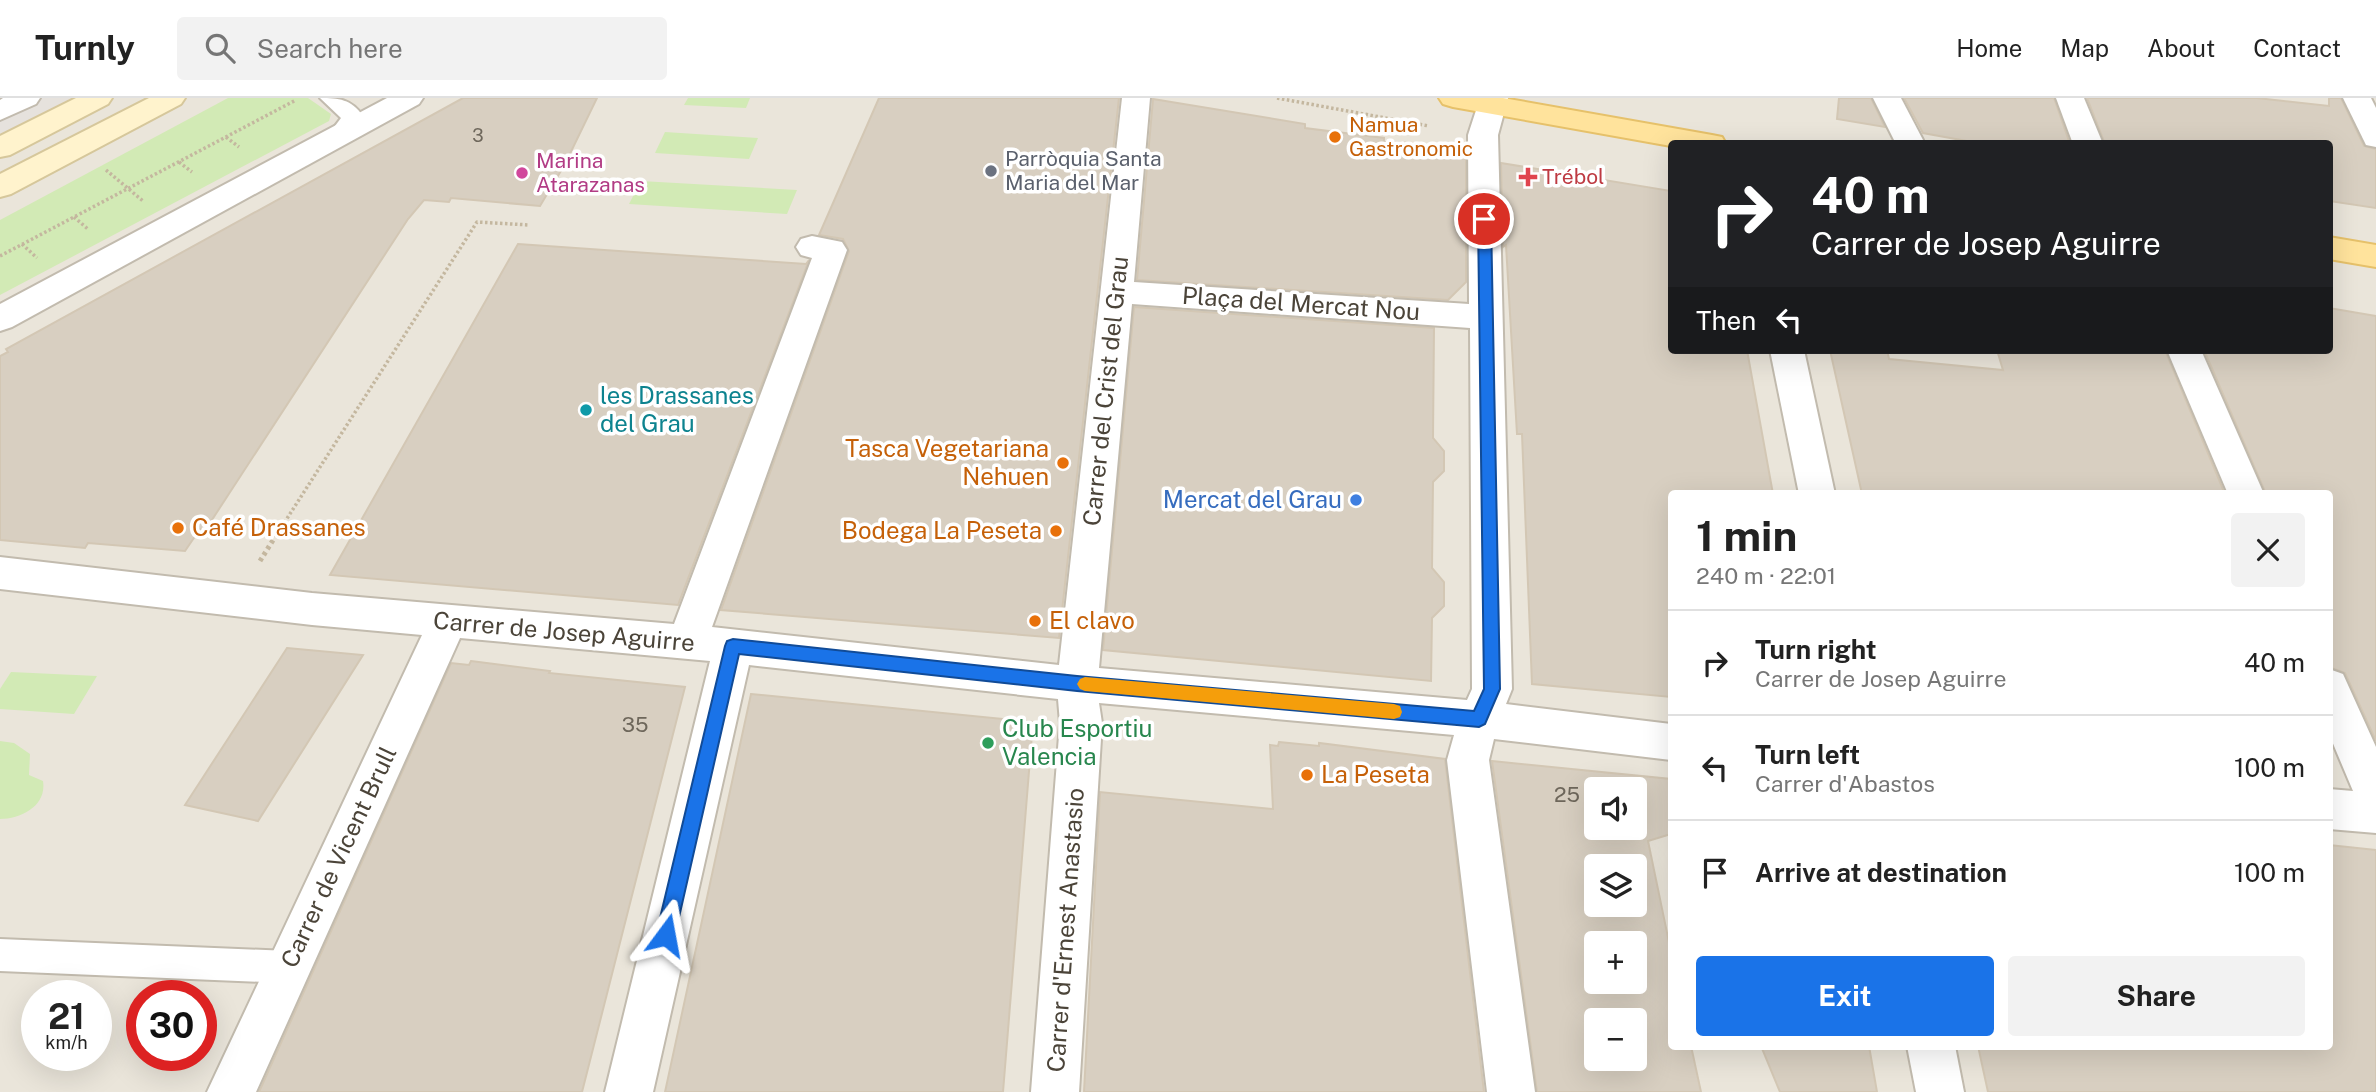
<!DOCTYPE html>
<meta charset="utf-8">
<style>
:root{--surface:#fff;--page:#f2f2f2;--text:#222;--muted:#767676;--line:#e0e0e0;--accent:#1a73e8}
body{margin:0;font-family:"Public Sans",sans-serif;background:var(--page);color:var(--text);height:100vh;display:flex;flex-direction:column;font-size:26px;white-space:nowrap}
*{box-sizing:border-box;margin:0}
p{font-size:23px;color:var(--muted)}
.icon{flex:none;width:38px;height:38px;fill:none;stroke:currentColor;stroke-width:2;stroke-linecap:round;stroke-linejoin:round}
.map{position:relative;flex:1;overflow:hidden}
.sheet{position:absolute;left:1668px;top:392px;width:665px;height:560px;display:flex;flex-direction:column;background:var(--surface);border-radius:7px;box-shadow:0 7px 28px #0002}
.sheet>*{flex:none}
.top-card{position:absolute;left:1668px;top:42px;width:665px;height:214px;border-radius:7px;box-shadow:0 7px 28px #0002;background:#202124;color:#fff;overflow:hidden}
.buttons{position:absolute;left:1584px;top:679px;display:grid;gap:14px}
.buttons a{display:grid;place-items:center;width:63px;height:63px;border-radius:7px;background:var(--surface);box-shadow:0 7px 28px #0002;font-size:35px}
.speed{position:absolute;left:21px;top:882px;display:flex;gap:14px;font-size:35px;font-weight:700;text-align:center}
.speed>*{display:grid;place-content:center;width:91px;height:91px;border-radius:50%;background:var(--surface);box-shadow:0 7px 28px #0002;line-height:1}
.speed small{font-size:18px;font-weight:400}
.speed .limit{border:10px solid #d22;background:#fff;color:#111}
.pin{position:absolute;display:grid;place-items:center;width:60px;height:60px;color:#fff;margin:-30px;border:4px solid #fff;border-radius:50%;box-shadow:0 2px 7px #0007}
.me{position:absolute;width:77px;margin:-38px;rotate:13deg;stroke-linejoin:round;filter:drop-shadow(0 0 5px #0008)}
.turn{display:flex;align-items:center;gap:24px;height:147px;padding:0 28px;font-size:32px}
.turn .icon{width:91px;height:91px;stroke-width:2.5}
.turn b{display:block;font-size:49px;line-height:60px}
.then{display:flex;align-items:center;height:66px;padding:0 28px;background:#0003;gap:14px;font-size:26px}
.round{display:grid;place-items:center;flex:none;width:74px;height:74px;border-radius:7px;background:var(--page)}
.headline{display:flex;align-items:center;justify-content:space-between;height:119px;padding:0 28px}
h1{font-size:42px;font-weight:700;line-height:52px}
.button{display:flex;gap:14px;margin-top:auto;padding:14px 28px}
.button a{flex:1;height:80px;border-radius:7px;background:var(--accent);color:#fff;font-size:28px;font-weight:700;line-height:80px;text-align:center}
.button a+a{background:var(--page);color:var(--text)}
ul{padding:0;list-style:none}
li{display:flex;align-items:center;gap:21px;height:105px;padding:0 28px;border-top:2px solid var(--line)}
li div{flex:1}
li b{display:block;font-size:26px}
li em{font-style:normal}
header{display:flex;align-items:center;gap:42px;box-sizing:border-box;height:98px;padding:0 35px;background:var(--surface);border-bottom:2px solid var(--line)}
header strong{font-size:33px}
nav{display:flex;gap:38px;margin-inline-start:auto;font-size:24px}
.search{width:490px;height:63px;background:var(--page);display:flex;align-items:center;gap:18px;box-sizing:border-box;padding:0 24px;border-radius:7px;color:var(--muted);font-size:26px}
.map>svg:first-child{display:block}
.residential{fill:#eae5da;fill-rule:evenodd}
.industrial{fill:#e6e2dd}
.green{fill:#d2eab5}
.building{fill:#d8cfc1;stroke:#d3c7b4;stroke-width:2;fill-rule:evenodd}
.lines{fill:none;stroke-linecap:round;stroke-linejoin:round}
.lane-casing{stroke:#c2bbae;stroke-width:4}
.street-casing{stroke:#c2bbae;stroke-width:4}
.secondary-casing{stroke:#d6c79b;stroke-width:4}
.primary-casing{stroke:#e6c16a;stroke-width:4}
.path-far1{stroke:#c4b79f;stroke-width:3.5;stroke-dasharray:2.5 2.5;stroke-linecap:butt}
.path{stroke:#c4b79f;stroke-width:5;stroke-dasharray:3.5 3.5;stroke-linecap:butt}
.lane{fill:#fff;fill-rule:evenodd}
.street{fill:#fff;fill-rule:evenodd}
.secondary{fill:#fff3cd;fill-rule:evenodd}
.primary{fill:#ffe39c;fill-rule:evenodd}
.route{fill:#1a73e8;stroke:#114b97;stroke-width:2}
.slow{fill:#f59e0b}
.food-dot{fill:#e8710a;stroke:#fff;stroke-width:2.5}
.worship-dot{fill:#6b7280;stroke:#fff;stroke-width:2.5}
.hotel-dot{fill:#d1479c;stroke:#fff;stroke-width:2.5}
.health-dot{fill:#e0444e;stroke:#fff;stroke-width:2.5}
.culture-dot{fill:#0f9aa8;stroke:#fff;stroke-width:2.5}
.shop-dot{fill:#3f7fe0;stroke:#fff;stroke-width:2.5}
.leisure-dot{fill:#2e9e5b;stroke:#fff;stroke-width:2.5}
.labels{text-anchor:middle;stroke-width:7;stroke-linejoin:round;paint-order:stroke}
.far-number-label{font-size:18px;fill:#6e675b}
.far-food-label{font-size:21px;fill:#c56008;stroke:#fff;text-anchor:start}
.far-worship-label{font-size:21px;fill:#5b616d;stroke:#fff;text-anchor:start}
.far-hotel-label{font-size:21px;fill:#b23c85;stroke:#fff;text-anchor:start}
.far-health-label{font-size:21px;fill:#be3a42;stroke:#fff;text-anchor:start}
.number-label{font-size:21px;fill:#6e675b}
.street-label{font-size:24px;fill:#4b4439;stroke:#fff}
.culture-label{font-size:24px;fill:#0d838f;stroke:#fff;text-anchor:start}
.food-label{font-size:24px;fill:#c56008;stroke:#fff;text-anchor:start}
.shop-label{font-size:24px;fill:#366cbe;stroke:#fff;text-anchor:end}
.leisure-label{font-size:24px;fill:#27864d;stroke:#fff;text-anchor:start}
</style>
<header>
<strong>Turnly</strong>
<div class="search"><svg class="icon" aria-label="search" viewBox="0 0 24 24"><circle cx="10" cy="10" r="6"/><path d="M15 15l6 6"/></svg>Search here</div>
<nav><a>Home</a><a>Map</a><a>About</a><a>Contact</a></nav>
</header>
<div class="map">
<svg width="2376" height="994" viewBox="0 0 2376 994">
<rect width="100%" height="100%" fill="#f6f3ec"/>
<path class="residential" d="M101 0H2376V994H0V49ZM1671 46H2329V252H1671ZM1671 396H2329V948H1671ZM1596 691H1634V730H1596ZM1596 768H1634V807H1596ZM1596 845H1634V884H1596ZM37 898H96V957H37ZM142 898H201V957H142ZM1596 922H1634V961H1596Z"/>
<polygon class="industrial" points="0,0 101,0 0,49"/>
<g class="green">
<polygon points="228,0 308,0 331,16 329,23 0,197 0,122"/>
<polygon points="688,0 750,0 746,10 684,7"/>
<polygon points="665,34 758,40 749,61 655,55"/>
<polygon points="641,83 797,92 787,116 629,106"/>
<polygon points="11,574 97,578 74,616 0,611 0,591"/>
<path d="M0 643 14 645 30 656 29 677 43 683C47 707 22 721 0 721Z"/>
</g>
<g class="building">
<polygon points="463,0 597,0 565,66 540,108 451,100 449,104 424,102 408,121 206,431 200,431 185,453 88,445 85,450 0,442 0,258 8,254 6,251"/>
<polygon points="879,0 1119,0 1059,540 721,512 849,153 843,141 819,137"/>
<polygon points="1839,0 1871,0 1885,29 1837,21"/>
<polygon points="1904,0 2054,0 2070,46 1983,46 1923,35"/>
<polygon points="2087,0 2257,0 2329,8 2329,0 2341,0 2364,48 2376,51 2376,110 2329,103 2329,46 2105,46"/>
<polygon points="1153,1 1305,26 1305,30 1384,40 1384,44 1413,45 1414,49 1466,58 1466,184 1448,202 1137,182"/>
<polygon points="1501,65 1671,93 1671,252 1747,252 1773,396 1671,396 1671,599 1532,586 1522,336 1517,336 1506,147 1503,149"/>
<polygon points="518,146 806,166 809,162 678,507 330,477"/>
<polygon points="1134,209 1434,230 1433,340 1444,353 1444,373 1433,384 1432,470 1444,484 1444,508 1432,520 1431,583 1103,552"/>
<polygon points="2329,210 2376,218 2376,643 2345,575 2329,569 2329,396 2266,396 2204,252 2329,252"/>
<polygon points="1830,252 1887,252 1889,261 2003,272 1997,252 2165,252 2225,396 1862,396"/>
<polygon points="287,550 363,557 258,723 185,707"/>
<polygon points="471,563 550,573 549,575 685,589 582,994 259,994 451,565 469,567"/>
<polygon points="751,596 1033,624 1003,994 665,994"/>
<polygon points="1279,644 1319,648 1319,645 1445,661 1484,994 1084,994 1100,694 1273,711 1270,647 1278,648"/>
<path d="M1492 663 1671 681V736L1648 743 1671 854V948H1691L1701 994H1537ZM1596 691H1634V730H1596ZM1596 768H1634V807H1596ZM1596 845H1634V884H1596ZM1596 922H1634V961H1596Z"/>
<polygon points="2329,747 2376,752 2376,994 1988,994 1978,948 2329,948"/>
<polygon points="1761,948 1869,948 1877,994 1780,994"/>
</g>
<g class="lines">
<defs>
<g id="lane">
<path d="M320 0C339 0 351 1 363 18L360 27 348 41H332L329 36 341 20Z"/>
<polygon points="0,841 289,853 301,857 306,869 301,881 289,885 0,873"/>
</g>
<g id="street">
<polygon points="3,0 40,0 36,6 0,22 0,2"/>
<polygon points="387,0 423,0 419,6 12,229 0,233 0,206"/>
<path d="M1122 0H1150L1134 184 1469 206 1468 37 1480 0H1508L1498 37 1512 591 1506 606 1671 626V662L1494 641 1489 662 1535 994H1487L1447 662 1454 637 1099 605 1102 625 1079 994H1031L1060 625 1058 601 749 567 653 994H605L710 563 460 540 256 994H207L422 537 312 527 0 491V459L312 495 674 526 812 160 801 157 796 149 801 141 812 138 842 144 847 152 712 529 1059 567ZM1132 206 1470 230 1472 591 1467 602 1099 570Z"/>
<polygon points="1873,0 1901,0 1923,42 1920,46 1896,46"/>
<polygon points="2056,0 2084,0 2103,46 2073,46"/>
<polygon points="2343,0 2371,0 2376,10 2376,49 2366,47"/>
<polygon points="1770,252 1804,252 1835,396 1799,396"/>
<polygon points="2167,252 2201,252 2264,396 2228,396"/>
<polygon points="2329,571 2343,576 2376,649 2376,735 2329,731 2329,691 2353,693 2329,636"/>
<polygon points="1907,948 1955,948 1964,994 1916,994"/>
</g>
<g id="secondary">
<polygon points="76,0 112,0 108,6 10,57 0,59 0,38"/>
<polygon points="149,0 185,0 181,6 11,96 0,99 0,76"/>
</g>
<g id="primary">
<polygon points="1439,0 1503,0 1712,37 1722,39 1726,46 1671,46 1671,48 1453,9 1443,6"/>
<polygon points="2329,139 2376,147 2376,169 2329,161"/>
</g>
</defs>
<use href="#lane" class="lane-casing"/>
<use href="#street" class="street-casing"/>
<use href="#secondary" class="secondary-casing"/>
<use href="#primary" class="primary-casing"/>
<g class="path-far1">
<polyline points="1277,0 1429,28"/>
<polyline points="226,39 239,49"/>
<polyline points="179,64 192,74"/>
<polyline points="106,72 143,103"/>
<polyline points="74,119 89,132"/>
<polyline points="22,146 37,160"/>
<polyline points="0,158 296,2"/>
<polyline points="279,433 477,124 529,127"/>
</g>
<polyline class="path" points="260,463 280,431"/>
<use href="#lane" class="lane"/>
<use href="#street" class="street"/>
<use href="#secondary" class="secondary"/>
<use href="#primary" class="primary"/>
</g>
<polygon class="route" points="1484,116 1491,121 1500,591 1485,626 1479,629 1077,593 739,556 675,837 672,843 666,846 659,843 656,837 725,548 727,543 733,541 1077,578 1474,613 1484,591 1478,121"/>
<polygon class="slow" points="1085,579 1394,606 1400,608 1402,614 1400,619 1394,621 1085,593 1080,591 1077,586 1080,581"/>
<g class="food-dot">
<circle cx="1335" cy="39" r="7"/>
<circle cx="1063" cy="365" r="7"/>
<circle cx="178" cy="430" r="7"/>
<circle cx="1056" cy="433" r="7"/>
<circle cx="1035" cy="523" r="7"/>
<circle cx="1307" cy="677" r="7"/>
</g>
<circle class="worship-dot" cx="991" cy="73" r="7"/>
<circle class="hotel-dot" cx="522" cy="75" r="7"/>
<path class="health-dot" d="M1524.5 68.5h7v7h7v7h-7v7h-7v-7h-7v-7h7z"/>
<circle class="culture-dot" cx="586" cy="312" r="7"/>
<circle class="shop-dot" cx="1356" cy="402" r="7"/>
<circle class="leisure-dot" cx="988" cy="645" r="7"/>
<g class="labels">
<g class="far-number-label">
<text x="478" y="44">3</text>
</g>
<g class="far-food-label">
<text x="1349" y="34">Namua<tspan x="1349" dy="24">Gastronomic</tspan></text>
</g>
<g class="far-worship-label">
<text x="1005" y="68">Parròquia Santa<tspan x="1005" dy="24">Maria del Mar</tspan></text>
</g>
<g class="far-hotel-label">
<text x="536" y="70">Marina<tspan x="536" dy="24">Atarazanas</tspan></text>
</g>
<g class="far-health-label">
<text x="1542" y="86">Trébol</text>
</g>
<g class="number-label">
<text x="635" y="634">35</text>
<text x="1567" y="704">25</text>
</g>
<g class="street-label">
<text transform="translate(1301 206) rotate(4)" y="8">Plaça del Mercat Nou</text>
<text transform="translate(1106 293) rotate(-84)" y="8">Carrer del Crist del Grau</text>
<text transform="translate(564 534) rotate(5)" y="8">Carrer de Josep Aguirre</text>
<text transform="translate(339 759) rotate(-65)" y="8">Carrer de Vicent Brull</text>
<text transform="translate(1066 832) rotate(-86)" y="8">Carrer d'Ernest Anastasio</text>
</g>
<g class="culture-label">
<text x="600" y="306">les Drassanes<tspan x="600" dy="28">del Grau</tspan></text>
</g>
<g class="food-label">
<text x="1049" y="359" text-anchor="end">Tasca Vegetariana<tspan x="1049" dy="28">Nehuen</tspan></text>
<text x="192" y="438">Café Drassanes</text>
<text x="1042" y="441" text-anchor="end">Bodega La Peseta</text>
<text x="1049" y="531">El clavo</text>
<text x="1321" y="685">La Peseta</text>
</g>
<g class="shop-label">
<text x="1342" y="410">Mercat del Grau</text>
</g>
<g class="leisure-label">
<text x="1002" y="639">Club Esportiu<tspan x="1002" dy="28">Valencia</tspan></text>
</g>
</g>
</svg>
<div class="buttons">
<a><svg class="icon" aria-label="sound" viewBox="0 0 24 24"><path d="M4 9h4l5-4v14l-5-4H4zM17 9q2 3 0 6"/></svg></a>
<a><svg class="icon" aria-label="layers" viewBox="0 0 24 24"><path d="M12 4l9 5-9 5-9-5zM3 14l9 5 9-5"/></svg></a>
<a>+</a>
<a>−</a>
</div>
<div class="speed"><div>21<small>km/h</small></div><div class="limit">30</div></div>
<div class="pin" style="left:1484px;top:121px;background:#d93025"><svg class="icon" aria-label="arrive" viewBox="0 0 24 24"><path d="M6 21V4h12l-3 4 3 4H6"/></svg></div>
<svg class="me" style="left:666px;top:837px" viewBox="-20 -20 40 40"><path d="M0-17L14 15 0 8-14 15z" fill="#1a73e8" stroke="#fff" stroke-width="4"/></svg>
<div class="top-card">
<div class="turn"><svg class="icon" aria-label="right" viewBox="0 0 24 24"><path d="M7 20v-9h11M14 6l5 5-5 5"/></svg><div><b>40 m</b>Carrer de Josep Aguirre</div></div>
<div class="then">Then<svg class="icon" aria-label="left" viewBox="0 0 24 24"><path d="M17 20v-9H6M10 6l-5 5 5 5"/></svg></div>
</div>
<section class="sheet">
<div class="headline"><div><h1>1 min</h1><p>240 m · 22:01</p></div><a class="round"><svg class="icon" aria-label="close" viewBox="0 0 24 24"><path d="M6 6l12 12M18 6L6 18"/></svg></a></div>
<ul>
<li><svg class="icon" aria-label="right" viewBox="0 0 24 24"><path d="M7 20v-9h11M14 6l5 5-5 5"/></svg><div><b>Turn right</b><p>Carrer de Josep Aguirre</p></div><em>40 m</em></li>
<li><svg class="icon" aria-label="left" viewBox="0 0 24 24"><path d="M17 20v-9H6M10 6l-5 5 5 5"/></svg><div><b>Turn left</b><p>Carrer d'Abastos</p></div><em>100 m</em></li>
<li><svg class="icon" aria-label="arrive" viewBox="0 0 24 24"><path d="M6 21V4h12l-3 4 3 4H6"/></svg><div><b>Arrive at destination</b></div><em>100 m</em></li>
</ul>
<div class="button"><a>Exit</a><a>Share</a></div>
</section>
</div>
